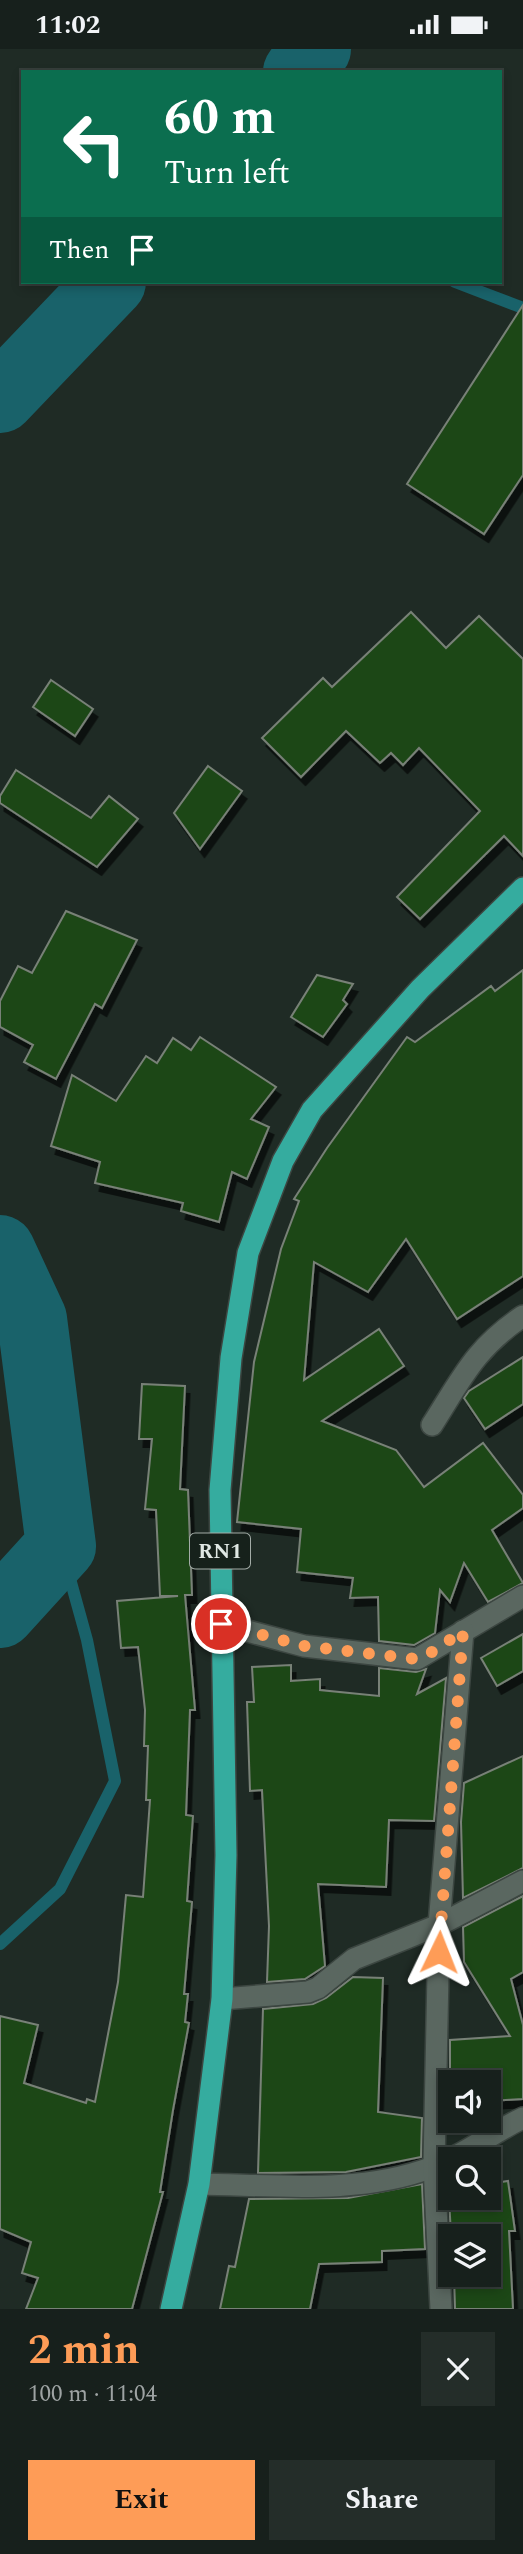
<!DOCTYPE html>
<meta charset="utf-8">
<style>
:root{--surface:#17201c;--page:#242d29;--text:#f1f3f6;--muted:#9ea3a3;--line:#363e3b;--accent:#fe9c57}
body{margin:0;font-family:Spectral,serif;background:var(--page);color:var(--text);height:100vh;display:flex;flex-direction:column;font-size:26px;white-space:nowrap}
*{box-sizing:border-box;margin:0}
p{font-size:23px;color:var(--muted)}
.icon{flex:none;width:38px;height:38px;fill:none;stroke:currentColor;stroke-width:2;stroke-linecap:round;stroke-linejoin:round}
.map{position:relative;height:2260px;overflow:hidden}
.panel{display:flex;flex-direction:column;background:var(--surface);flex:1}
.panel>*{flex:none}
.banner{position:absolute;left:21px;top:21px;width:481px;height:214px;border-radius:0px;box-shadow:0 4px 10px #0003,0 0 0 2px var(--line);background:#0b6e4f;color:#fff;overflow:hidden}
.fabs{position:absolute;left:438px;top:2021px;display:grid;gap:14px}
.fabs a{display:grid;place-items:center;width:63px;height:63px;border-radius:0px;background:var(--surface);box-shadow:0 4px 10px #0003,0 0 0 2px var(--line);font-size:35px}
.pin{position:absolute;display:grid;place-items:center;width:60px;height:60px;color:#fff;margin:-30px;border:4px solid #fff;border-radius:50%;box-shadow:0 2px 7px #0007}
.me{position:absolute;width:77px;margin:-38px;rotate:2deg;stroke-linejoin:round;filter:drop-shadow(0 0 5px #0008)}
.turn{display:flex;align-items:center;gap:24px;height:147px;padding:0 28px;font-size:32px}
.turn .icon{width:91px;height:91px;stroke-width:2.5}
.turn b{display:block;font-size:49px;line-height:60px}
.then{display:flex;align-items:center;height:66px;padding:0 28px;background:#0003;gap:14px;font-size:26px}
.round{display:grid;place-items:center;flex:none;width:74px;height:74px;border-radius:0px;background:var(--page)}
.headline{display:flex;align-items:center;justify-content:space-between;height:119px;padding:0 28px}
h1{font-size:42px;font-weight:700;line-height:52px;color:var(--accent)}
.cta{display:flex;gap:14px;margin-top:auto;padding:14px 28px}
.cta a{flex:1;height:80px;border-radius:0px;background:var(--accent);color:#111;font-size:28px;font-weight:700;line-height:80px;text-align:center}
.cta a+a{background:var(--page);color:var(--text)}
.status{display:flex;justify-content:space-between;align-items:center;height:49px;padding:0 35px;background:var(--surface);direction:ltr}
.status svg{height:19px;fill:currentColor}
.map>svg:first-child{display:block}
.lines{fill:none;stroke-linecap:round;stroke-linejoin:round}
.stream{stroke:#19626a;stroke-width:12}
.river{stroke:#19626a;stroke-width:70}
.building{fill:#1f4719;stroke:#788177;stroke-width:2;filter:url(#shadow)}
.street-casing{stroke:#3c4641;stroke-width:24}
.highway-casing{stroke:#3c4641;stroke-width:24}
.street{stroke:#5a6760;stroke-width:21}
.highway{stroke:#35ac9f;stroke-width:21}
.route{stroke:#fe9c57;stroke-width:12;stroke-dasharray:0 21.6}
.labels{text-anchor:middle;stroke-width:5;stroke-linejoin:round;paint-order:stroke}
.shield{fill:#16211b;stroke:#a3aca7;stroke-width:2}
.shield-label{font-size:21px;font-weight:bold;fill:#dfe7e3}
</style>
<div class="status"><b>11:02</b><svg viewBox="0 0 49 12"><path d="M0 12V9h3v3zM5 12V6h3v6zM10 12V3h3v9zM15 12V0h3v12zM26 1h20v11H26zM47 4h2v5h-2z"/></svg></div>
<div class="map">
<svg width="523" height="2260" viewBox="0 0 523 2260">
<defs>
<filter id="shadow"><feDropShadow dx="4.5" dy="8" stdDeviation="0" flood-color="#0009"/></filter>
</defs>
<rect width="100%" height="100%" fill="#1f2b25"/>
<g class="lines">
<g class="stream">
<polyline points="313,4 318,23"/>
<polyline points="455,233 523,259"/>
<polyline points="0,1895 60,1840 115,1732 87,1591 61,1497"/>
</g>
<g class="river">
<polyline points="298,23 316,0"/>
<polyline points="0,349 111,233"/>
<polyline points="0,1201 32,1270 61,1497 0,1564"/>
</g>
</g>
<g class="building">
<polygon points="523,256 523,426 484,485 407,435"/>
<polygon points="411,563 446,599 479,567 523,610 523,807 504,787 420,870 397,848 480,762 419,699 403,716 391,704 380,714 346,682 301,728 262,689 323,629 332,638"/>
<polygon points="51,631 93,660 75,687 33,658"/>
<polygon points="208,717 242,742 200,800 174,764"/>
<polygon points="16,721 91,769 109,747 138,770 97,818 0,754 0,747"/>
<polygon points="66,862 137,891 102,959 95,955 56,1030 24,1013 33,996 0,978 0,952 18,917 32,924"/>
<polygon points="523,921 523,1227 457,1270 406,1190 368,1243 314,1213 304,1331 379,1280 404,1317 322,1372 396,1401 424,1438 483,1394 523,1446 523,1459 492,1481 523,1534 488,1553 464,1514 450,1553 440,1541 435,1584 414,1596 379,1592 378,1548 350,1549 353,1529 297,1523 301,1480 237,1473 254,1313 281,1200 299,1152 294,1150 327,1099 407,988 415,993 491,937 495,942"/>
<polygon points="317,926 353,935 343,951 347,955 323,988 291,968"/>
<polygon points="200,988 276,1038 251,1070 269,1078 247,1130 232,1123 219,1173 181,1162 183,1154 95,1134 100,1113 51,1097 72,1026 116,1052 146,1007 157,1014 173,989 191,1001"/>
<polygon points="523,1308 523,1355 485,1380 464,1349 469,1342"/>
<polygon points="142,1335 185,1337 180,1440 188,1441 192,1546 185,1546 195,1661 190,1661 186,1766 193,1767 187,1852 192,1853 184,1945 188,1945 185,1973 189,1974 173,2061 160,2143 163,2143 132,2260 26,2260 38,2229 22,2224 31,2193 0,2180 0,1967 38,1976 24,2034 86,2054 87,2050 95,2053 118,1933 126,1846 143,1848 150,1751 146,1751 148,1697 144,1697 145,1661 138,1598 121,1599 117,1552 178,1547 160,1547 156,1461 145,1460 152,1390 139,1390"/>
<polygon points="523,1585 523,1622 497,1637 481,1609"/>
<polygon points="291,1616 291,1632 320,1630 320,1641 379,1647 379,1619 416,1623 426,1620 417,1645 446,1629 434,1772 389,1771 386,1838 318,1835 325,1917 305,1930 267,1933 269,1877 262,1741 250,1742 247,1653 254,1653 252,1618"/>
<polygon points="523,1707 523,1819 463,1849 461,1773 464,1734"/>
<polygon points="523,1847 523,1923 511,1930 523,1976 523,2050 488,2052 488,2034 450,2034 450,2044 450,1991 510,1987 464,1913 463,1878"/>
<polygon points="353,1928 383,1929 378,2063 422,2069 421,2108 346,2123 258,2124 263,1960 313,1955 326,1949"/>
<polygon points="450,2125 450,2149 488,2149 488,2135 508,2132 515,2182 509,2182 513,2260 455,2260 454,2226 488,2226 488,2188 451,2188 448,2126"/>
<polygon points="422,2135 425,2200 382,2202 382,2213 319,2215 310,2260 220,2260 229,2217 235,2218 249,2150 348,2149"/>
</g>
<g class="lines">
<defs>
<g id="street">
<path d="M432 1376C462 1329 475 1299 523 1267"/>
<polyline points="221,1575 304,1597 417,1610 523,1547"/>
<polyline points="222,1950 308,1943 318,1939 354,1910 439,1876 523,1832"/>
<path d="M199 2135C276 2136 359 2146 433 2118 465 2106 493 2083 523 2069"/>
<polyline points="441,2260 434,2117 439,1876 463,1582"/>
</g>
<polyline id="highway" points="171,2260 199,2135 222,1950 226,1806 220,1441 231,1309 248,1204 283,1112 312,1061 420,940 523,839"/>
</defs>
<use href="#street" class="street-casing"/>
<use href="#highway" class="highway-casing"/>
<use href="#street" class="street"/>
<use href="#highway" class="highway"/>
</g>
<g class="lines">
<polyline class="route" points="221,1575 304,1597 417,1610 429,1605 463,1582 439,1903"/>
</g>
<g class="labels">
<rect class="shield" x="190" y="1484.5" width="60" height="35" rx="5"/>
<g class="shield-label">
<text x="220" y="1509">RN1</text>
</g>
</g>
</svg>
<div class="fabs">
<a><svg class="icon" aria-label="sound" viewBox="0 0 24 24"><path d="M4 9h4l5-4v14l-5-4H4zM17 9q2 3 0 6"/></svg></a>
<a><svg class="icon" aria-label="search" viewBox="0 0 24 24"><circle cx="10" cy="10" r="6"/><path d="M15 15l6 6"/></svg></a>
<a><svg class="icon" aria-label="layers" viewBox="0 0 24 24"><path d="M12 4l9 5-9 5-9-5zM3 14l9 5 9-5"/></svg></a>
</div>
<div class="pin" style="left:221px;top:1575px;background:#d93025"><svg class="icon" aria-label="arrive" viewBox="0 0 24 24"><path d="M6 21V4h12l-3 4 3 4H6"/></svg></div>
<svg class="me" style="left:439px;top:1903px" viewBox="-20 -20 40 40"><path d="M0-17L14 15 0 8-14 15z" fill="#fe9c57" stroke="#fff" stroke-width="4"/></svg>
<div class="banner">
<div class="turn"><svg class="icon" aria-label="left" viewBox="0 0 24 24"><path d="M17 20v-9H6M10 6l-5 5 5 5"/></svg><div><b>60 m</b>Turn left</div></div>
<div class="then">Then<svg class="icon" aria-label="arrive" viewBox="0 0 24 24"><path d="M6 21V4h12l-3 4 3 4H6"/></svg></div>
</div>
</div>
<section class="panel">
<div class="headline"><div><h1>2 min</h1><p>100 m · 11:04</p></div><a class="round"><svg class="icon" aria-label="close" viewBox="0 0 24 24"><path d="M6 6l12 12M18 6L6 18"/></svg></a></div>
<div class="cta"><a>Exit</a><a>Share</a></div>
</section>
